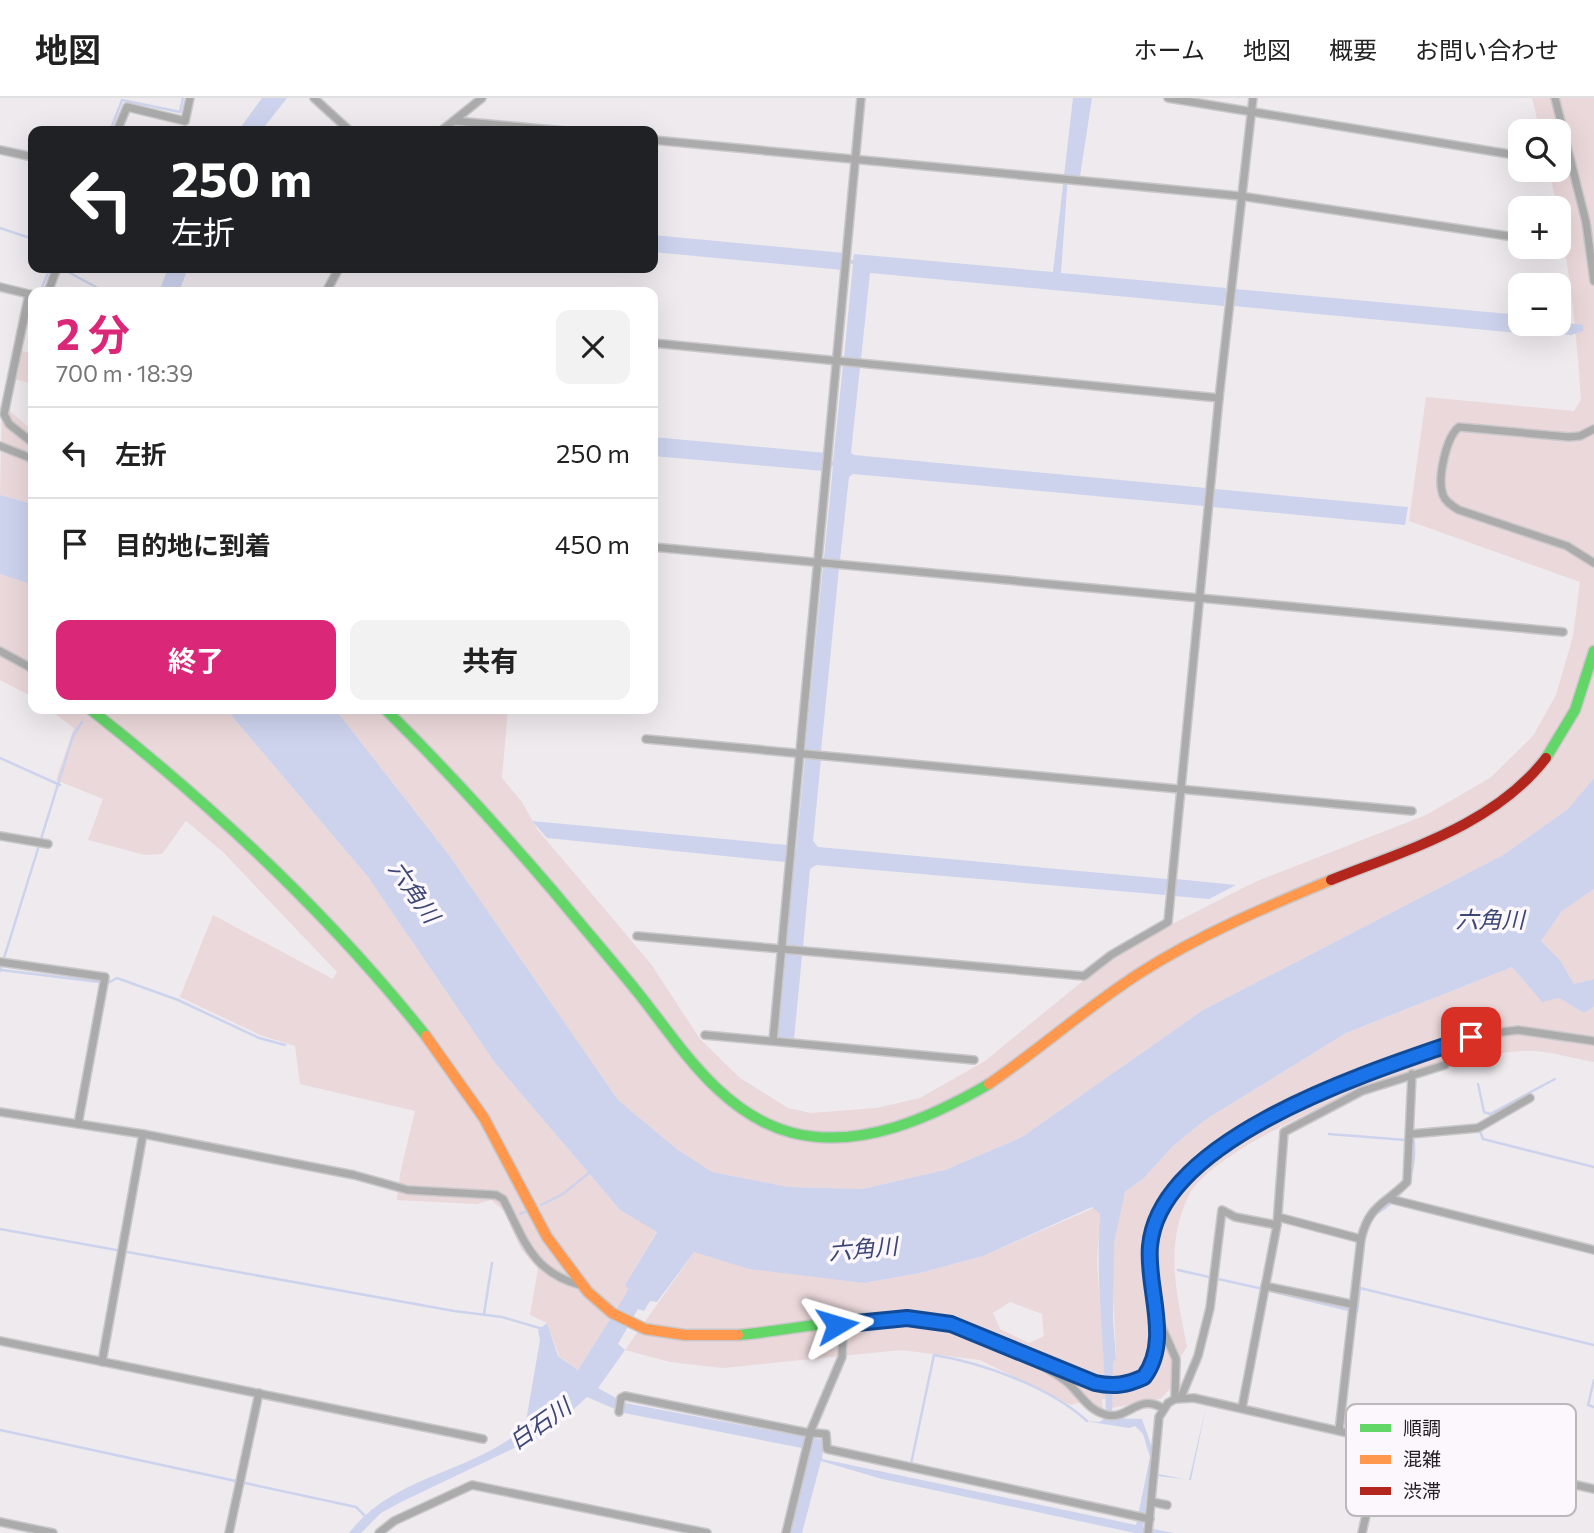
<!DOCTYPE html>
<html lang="ja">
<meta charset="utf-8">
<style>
:root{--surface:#fff;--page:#f2f2f2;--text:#222;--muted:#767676;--line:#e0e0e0;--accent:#db2777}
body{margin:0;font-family:Commissioner,"Noto Sans JP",sans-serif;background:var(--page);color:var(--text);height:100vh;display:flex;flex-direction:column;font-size:26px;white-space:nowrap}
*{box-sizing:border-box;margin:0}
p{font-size:23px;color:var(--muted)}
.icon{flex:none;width:38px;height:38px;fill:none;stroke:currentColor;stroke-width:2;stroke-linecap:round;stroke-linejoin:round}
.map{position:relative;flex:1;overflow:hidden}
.side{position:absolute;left:28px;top:189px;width:630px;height:427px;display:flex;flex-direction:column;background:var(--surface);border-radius:14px;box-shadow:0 7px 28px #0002}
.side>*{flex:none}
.hud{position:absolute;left:28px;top:28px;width:630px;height:147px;border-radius:14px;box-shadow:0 7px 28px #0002;background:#202124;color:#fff;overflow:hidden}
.buttons{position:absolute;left:1508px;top:21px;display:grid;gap:14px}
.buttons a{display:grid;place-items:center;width:63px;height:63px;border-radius:14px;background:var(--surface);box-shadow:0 7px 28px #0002;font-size:35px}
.pin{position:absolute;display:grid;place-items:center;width:60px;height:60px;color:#fff;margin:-30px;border-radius:14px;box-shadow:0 4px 10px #0006}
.me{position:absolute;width:77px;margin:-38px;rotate:83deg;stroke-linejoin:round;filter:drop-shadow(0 0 5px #0008)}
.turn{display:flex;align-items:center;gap:24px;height:147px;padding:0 28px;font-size:32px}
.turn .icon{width:91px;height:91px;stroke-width:2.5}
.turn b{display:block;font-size:49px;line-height:60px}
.round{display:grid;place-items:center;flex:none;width:74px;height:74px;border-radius:14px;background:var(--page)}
.overview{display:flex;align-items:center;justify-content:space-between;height:119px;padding:0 28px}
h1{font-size:42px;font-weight:700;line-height:52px;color:var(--accent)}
.action{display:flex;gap:14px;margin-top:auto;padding:14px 28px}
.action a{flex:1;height:80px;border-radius:14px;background:var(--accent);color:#fff;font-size:28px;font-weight:700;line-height:80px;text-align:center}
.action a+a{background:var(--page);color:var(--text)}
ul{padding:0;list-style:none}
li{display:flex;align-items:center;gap:21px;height:91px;padding:0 28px;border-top:2px solid var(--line)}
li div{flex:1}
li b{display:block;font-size:26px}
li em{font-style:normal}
header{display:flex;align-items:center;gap:42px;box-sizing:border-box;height:98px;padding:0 35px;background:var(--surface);border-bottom:2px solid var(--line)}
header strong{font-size:33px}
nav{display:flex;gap:38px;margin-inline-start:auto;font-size:24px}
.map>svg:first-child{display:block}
.green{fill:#ebd8da;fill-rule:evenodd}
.water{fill:#cdd3ed;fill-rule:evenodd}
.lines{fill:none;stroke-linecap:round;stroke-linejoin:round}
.stream{stroke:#cdd3ed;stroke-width:2.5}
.street-casing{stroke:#c9c7c9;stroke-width:10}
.fast-casing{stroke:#c9c7c9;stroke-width:13}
.slow-casing{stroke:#c9c7c9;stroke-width:13}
.jam-casing{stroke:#c9c7c9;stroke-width:13}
.street{stroke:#acabac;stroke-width:7}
.fast{stroke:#63d668;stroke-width:10}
.slow{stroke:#ff974d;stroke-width:10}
.jam{stroke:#b3261e;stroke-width:10}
.route-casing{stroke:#114b97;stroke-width:18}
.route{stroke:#1a73e8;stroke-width:12}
.labels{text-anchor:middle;stroke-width:7;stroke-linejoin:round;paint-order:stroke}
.water-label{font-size:23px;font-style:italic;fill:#3b4675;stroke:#fcf7fc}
.key{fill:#fcf7fc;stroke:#bbb7bb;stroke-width:2}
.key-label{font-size:19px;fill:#232123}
</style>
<header>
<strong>地図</strong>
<nav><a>ホーム</a><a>地図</a><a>概要</a><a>お問い合わせ</a></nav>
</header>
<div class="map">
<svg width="1594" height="1435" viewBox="0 0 1594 1435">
<rect width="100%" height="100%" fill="#eeeaee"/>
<g class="green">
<path d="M1532 0H1594V680L1568 711 1503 757 1203 912 1022 1039 945 1072 862 1091 788 1089 711 1074 678 1052 618 1002 449 757 335 611H508L502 680 522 704 537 731 651 866 700 941 740 980 788 1010 811 1015 876 1010 920 1000 985 963 1112 859 1168 828 1255 784 1426 717 1490 680 1533 638 1556 597 1573 538 1580 484 1409 423 1426 299 1574 313 1581 302C1576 222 1567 149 1549 72H1559V33H1540Z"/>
<polygon points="19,252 33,256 33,286 14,281"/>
<polygon points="2,306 33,333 33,406 0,397"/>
<polygon points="0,476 33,487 33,599 0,582"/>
<polygon points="49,611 226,611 368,779 495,965 620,1112 657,1133 625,1187 628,1191 624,1199 578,1272 559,1258 547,1225 530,1217 538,1171 521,1151 504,1113 491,1102 477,1106 397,1102 400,1076 415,1013 300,986 295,948 260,937 180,899 213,817 333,881 337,874 223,754 186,723 162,756 145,757 88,742 103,701 56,682 74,630"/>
<polygon points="1594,791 1594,881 1574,886 1560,862 1541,843 1562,813"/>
<path d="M1512 869 1542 903 1559 900 1584 915 1594 909V964C1571 960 1543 951 1521 953 1491 956 1439 963 1411 972 1360 990 1210 1052 1188 1099 1164 1151 1177 1196 1187 1249L1173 1270V1288L1160 1301 1112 1310V1301H1102L1103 1312 1086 1303 1071 1307 980 1262 901 1252 723 1270 670 1264 625 1252 694 1154 864 1185 920 1175 983 1158 1096 1109 1100 1116 1097 1164 1106 1290 1113 1262H1116C1115 1214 1106 1138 1125 1094L1144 1080 1172 1049 1205 1022 1346 935ZM1010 1204 1042 1216 1044 1238 1029 1245 1000 1231 993 1215Z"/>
</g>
<g class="water">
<polygon points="262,0 287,0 261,33 238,33"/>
<polygon points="1073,0 1092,0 1080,78 1068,77 1061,175 1226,190 1226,197 1235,198 1235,191 1521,217 1521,226 1541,226 1540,237 1234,208 1234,201 1225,200 1224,208 870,175 861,261 855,261 854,268 860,269 851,355 854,357 1206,390 1206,398 1214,398 1215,391 1408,409 1405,427 1213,409 1213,402 1205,401 1204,408 853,376 849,379 840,462 834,462 834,469 839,470 821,653 815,653 814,660 821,661 813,743 818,749 1167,781 1167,787 1175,788 1176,781 1236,787 1209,801 1175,798 1175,791 1166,791 1165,797 816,767 810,771 803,849 796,849 796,857 802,858 794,941 778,939 786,856 792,856 793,849 786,848 795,758 786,757 785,764 547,740 532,723 787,747 786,753 796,754 805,659 811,660 812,653 805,652 823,468 830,468 830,461 824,460 833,368 825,367 824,373 653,358 653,339 826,355 825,362 833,363 843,267 849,268 850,261 844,259 853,166 844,165 843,172 653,154 653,137 844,155 844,162 853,162 854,156 1053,174"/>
<polygon points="168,170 188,170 179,194 159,194"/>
<polygon points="1559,224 1583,227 1583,233 1571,237 1544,234 1545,226"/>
<polygon points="0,397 33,406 33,487 0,476"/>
<path d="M226 611H335L449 757 618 1002 678 1052 712 1074 788 1089 862 1091 945 1072 1022 1039 1203 912 1503 757 1568 711 1594 680V791L1562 813 1541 843 1560 862 1574 886 1594 881V909L1584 915 1559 900 1542 904 1512 869 1346 935 1205 1022 1172 1049 1144 1080 1125 1094 1114 1145 1113 1221 1116 1262 1113 1263 1112 1320 1142 1321 1154 1355 1153 1375 1189 1382 1206 1309 1191 1382 1149 1377 1143 1429 1174 1435H1135L882 1381 821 1363 802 1435H791L811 1348 803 1346 802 1350 624 1315 587 1299 550 1333 401 1404 381 1415 361 1435H349C393 1377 474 1375 525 1329L540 1242 538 1232 547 1225 558 1258 578 1272 624 1199 628 1191 625 1187 657 1134 620 1112 495 965 368 779ZM1092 1109 1100 1116C1095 1184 1105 1251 1106 1320L1099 1324 1085 1323 1129 1330 1135 1328 1143 1336 1150 1359 1136 1427 822 1361 824 1342 813 1340 812 1343 805 1342V1339L625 1305 598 1290 625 1252 618 1246 638 1211 644 1213 650 1203 657 1204 694 1154 749 1171 864 1185 920 1175 983 1158Z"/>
</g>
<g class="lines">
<g class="stream">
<polyline points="110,33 122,2 180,14 183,0"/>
<polyline points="0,130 33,141"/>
<polyline points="61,170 105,194"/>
<polyline points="40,194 50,170"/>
<polyline points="0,660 60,687"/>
<polyline points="1,872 108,885 117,880 178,902 259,940 285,947"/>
<polyline points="0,873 73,638 82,624"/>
<polyline points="1478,986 1484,1014 1490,1016"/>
<polyline points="1492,1019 1490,1016 1555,981"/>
<polyline points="1479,1031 1483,1041 1594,1069"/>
<polyline points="1329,1036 1406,1042"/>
<polyline points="541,1107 563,1096 590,1074"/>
<polyline points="520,1116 529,1112"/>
<path d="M1376 1116C1407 1097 1418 1074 1413 1037"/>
<polyline points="0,1131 454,1213 502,1219 543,1231"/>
<polyline points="1178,1172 1263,1191"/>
<polyline points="1270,1193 1357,1214 1360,1190 1594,1247"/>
<polyline points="484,1216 492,1165"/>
<polyline points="1594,1282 1588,1307 1594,1309"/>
<polyline points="0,1332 356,1409 366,1419"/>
<path d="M911 1366 934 1257C983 1265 1050 1289 1087 1323"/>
</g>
<defs>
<g id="street">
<polyline points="314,0 350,33"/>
<polyline points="1168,0 1521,58"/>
<polyline points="1555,0 1586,124 1594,183"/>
<polyline points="455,23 564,33"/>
<polyline points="117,33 127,9 185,23 190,0"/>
<polyline points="441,33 482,0"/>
<polyline points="653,42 1240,98 1521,140"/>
<polyline points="0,52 33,59"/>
<polyline points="0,189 33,197"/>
<polyline points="48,194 57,170"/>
<polyline points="326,194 339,170"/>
<polyline points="29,196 4,316 9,326 33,345"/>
<polyline points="653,245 1219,300"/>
<path d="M1594 331 1580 338 1569 339 1459 329C1446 339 1437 381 1443 397 1446 405 1453 408 1459 412L1567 448 1594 465"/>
<polyline points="0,348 33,361"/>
<polyline points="653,449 1563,534"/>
<polyline points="0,553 33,571"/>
<polyline points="646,641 1412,713"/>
<polyline points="0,738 48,746"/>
<polyline points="637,838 1084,878 1111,857 1168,824 1219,300 1253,0"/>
<polyline points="0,864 105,879 78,1026"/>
<polyline points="705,937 974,962"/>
<polyline points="773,943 861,0"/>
<path d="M0 1014 143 1036 354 1077 408 1092 496 1097 503 1101C524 1140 530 1173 580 1187"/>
<polyline points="1411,1036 1478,1030 1530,1000"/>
<polyline points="1390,1101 1594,1152"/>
<polyline points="1278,1119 1361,1141"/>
<polyline points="1265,1188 1351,1206"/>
<polyline points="0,1243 483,1341"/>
<polyline points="102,1264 143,1036"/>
<path d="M1046 1270C1054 1275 1063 1280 1069 1286 1082 1298 1088 1312 1107 1317 1128 1322 1139 1294 1164 1311"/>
<polyline points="1181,1299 1198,1258 1210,1210 1222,1112 1235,1119 1277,1127"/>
<polyline points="1175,1301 1176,1261 1156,1216 1150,1186 1150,1146 1161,1109 1192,1071 1219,1050 1281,1015 1377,970 1471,938 1518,932 1594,943"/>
<polyline points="1242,1310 1277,1127 1284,1034 1362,993 1445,967"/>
<polyline points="619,1314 621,1300 625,1298 804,1334 826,1336 827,1351 1150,1421"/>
<path d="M1339 1333 1361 1141C1369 1107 1384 1107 1407 1084L1412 976"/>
<polyline points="1152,1404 1167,1407"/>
<polyline points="0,1424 53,1435"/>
<polyline points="229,1435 259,1295"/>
<polyline points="379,1435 394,1423 472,1387 707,1435"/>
<polyline points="786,1435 811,1332 842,1259 843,1235 837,1227"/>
<polyline points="1148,1435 1159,1319 1168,1305 1175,1301 1194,1300 1594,1391"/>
<polyline points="1362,1435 1383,1342"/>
</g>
<g id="fast">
<path d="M90 611C212 707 329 816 426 938"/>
<path d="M385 611C444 669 500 731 554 794 582 828 611 861 639 896 681 949 722 1017 793 1035 861 1052 932 1019 989 986"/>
<polyline points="1546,660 1575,612 1594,553"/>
<path d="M738 1237C812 1231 898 1204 970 1232 1013 1249 1084 1297 1130 1285 1158 1278 1157 1239 1156 1216"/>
</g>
<g id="slow">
<polyline points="426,938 484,1020 547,1139 588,1194 612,1215 645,1231 685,1237 738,1237"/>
<path d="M989 986C1040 951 1087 909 1140 875 1199 837 1266 809 1331 782"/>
</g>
<path id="jam" d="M1331 782C1406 752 1495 727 1546 660"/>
</defs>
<use href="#street" class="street-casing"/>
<use href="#fast" class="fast-casing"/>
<use href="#slow" class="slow-casing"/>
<use href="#jam" class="jam-casing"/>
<use href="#street" class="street"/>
<use href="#fast" class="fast"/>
<use href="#slow" class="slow"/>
<use href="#jam" class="jam"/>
</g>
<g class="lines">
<defs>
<path id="route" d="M837 1227 907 1220 951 1226 1095 1285C1114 1289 1127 1287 1144 1279 1172 1242 1146 1190 1150 1148 1160 1037 1381 970 1471 939"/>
</defs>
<use href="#route" class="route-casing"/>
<use href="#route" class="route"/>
</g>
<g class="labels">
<g class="water-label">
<text transform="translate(414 794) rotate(55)" y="8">六角川</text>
<text x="1490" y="830">六角川</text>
<text transform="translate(863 1151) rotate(-5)" y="8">六角川</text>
<text transform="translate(540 1326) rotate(-35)" y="8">白石川</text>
</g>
</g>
<rect x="1346" y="1306" width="230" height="112" rx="10" class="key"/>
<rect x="1360" y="1326" width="31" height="8" fill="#63d668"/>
<rect x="1360" y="1357" width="31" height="9" fill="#ff974d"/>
<rect x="1360" y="1389" width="31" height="8" fill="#b3261e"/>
<g class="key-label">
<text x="1403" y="1337">順調</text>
<text x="1403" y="1368">混雑</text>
<text x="1403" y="1400">渋滞</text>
</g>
</svg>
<div class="buttons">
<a><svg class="icon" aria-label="search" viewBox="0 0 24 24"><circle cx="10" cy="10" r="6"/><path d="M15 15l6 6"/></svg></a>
<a>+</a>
<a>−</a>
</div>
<div class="pin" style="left:1471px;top:939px;background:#d93025"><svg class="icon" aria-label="arrive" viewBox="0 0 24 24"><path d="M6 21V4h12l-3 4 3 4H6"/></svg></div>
<svg class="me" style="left:837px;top:1227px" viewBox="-20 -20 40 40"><path d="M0-17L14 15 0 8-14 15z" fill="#1a73e8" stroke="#fff" stroke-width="4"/></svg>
<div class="hud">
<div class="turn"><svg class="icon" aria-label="left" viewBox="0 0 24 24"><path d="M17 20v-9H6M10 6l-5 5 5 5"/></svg><div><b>250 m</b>左折</div></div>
</div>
<section class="side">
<div class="overview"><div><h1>2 分</h1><p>700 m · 18:39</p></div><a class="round"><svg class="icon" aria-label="close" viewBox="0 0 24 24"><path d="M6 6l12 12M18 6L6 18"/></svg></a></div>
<ul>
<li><svg class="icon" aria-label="left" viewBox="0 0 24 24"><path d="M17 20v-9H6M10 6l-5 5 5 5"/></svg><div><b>左折</b></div><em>250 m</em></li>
<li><svg class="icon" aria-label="arrive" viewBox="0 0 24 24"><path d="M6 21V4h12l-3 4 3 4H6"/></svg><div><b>目的地に到着</b></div><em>450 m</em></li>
</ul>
<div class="action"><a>終了</a><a>共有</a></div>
</section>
</div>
